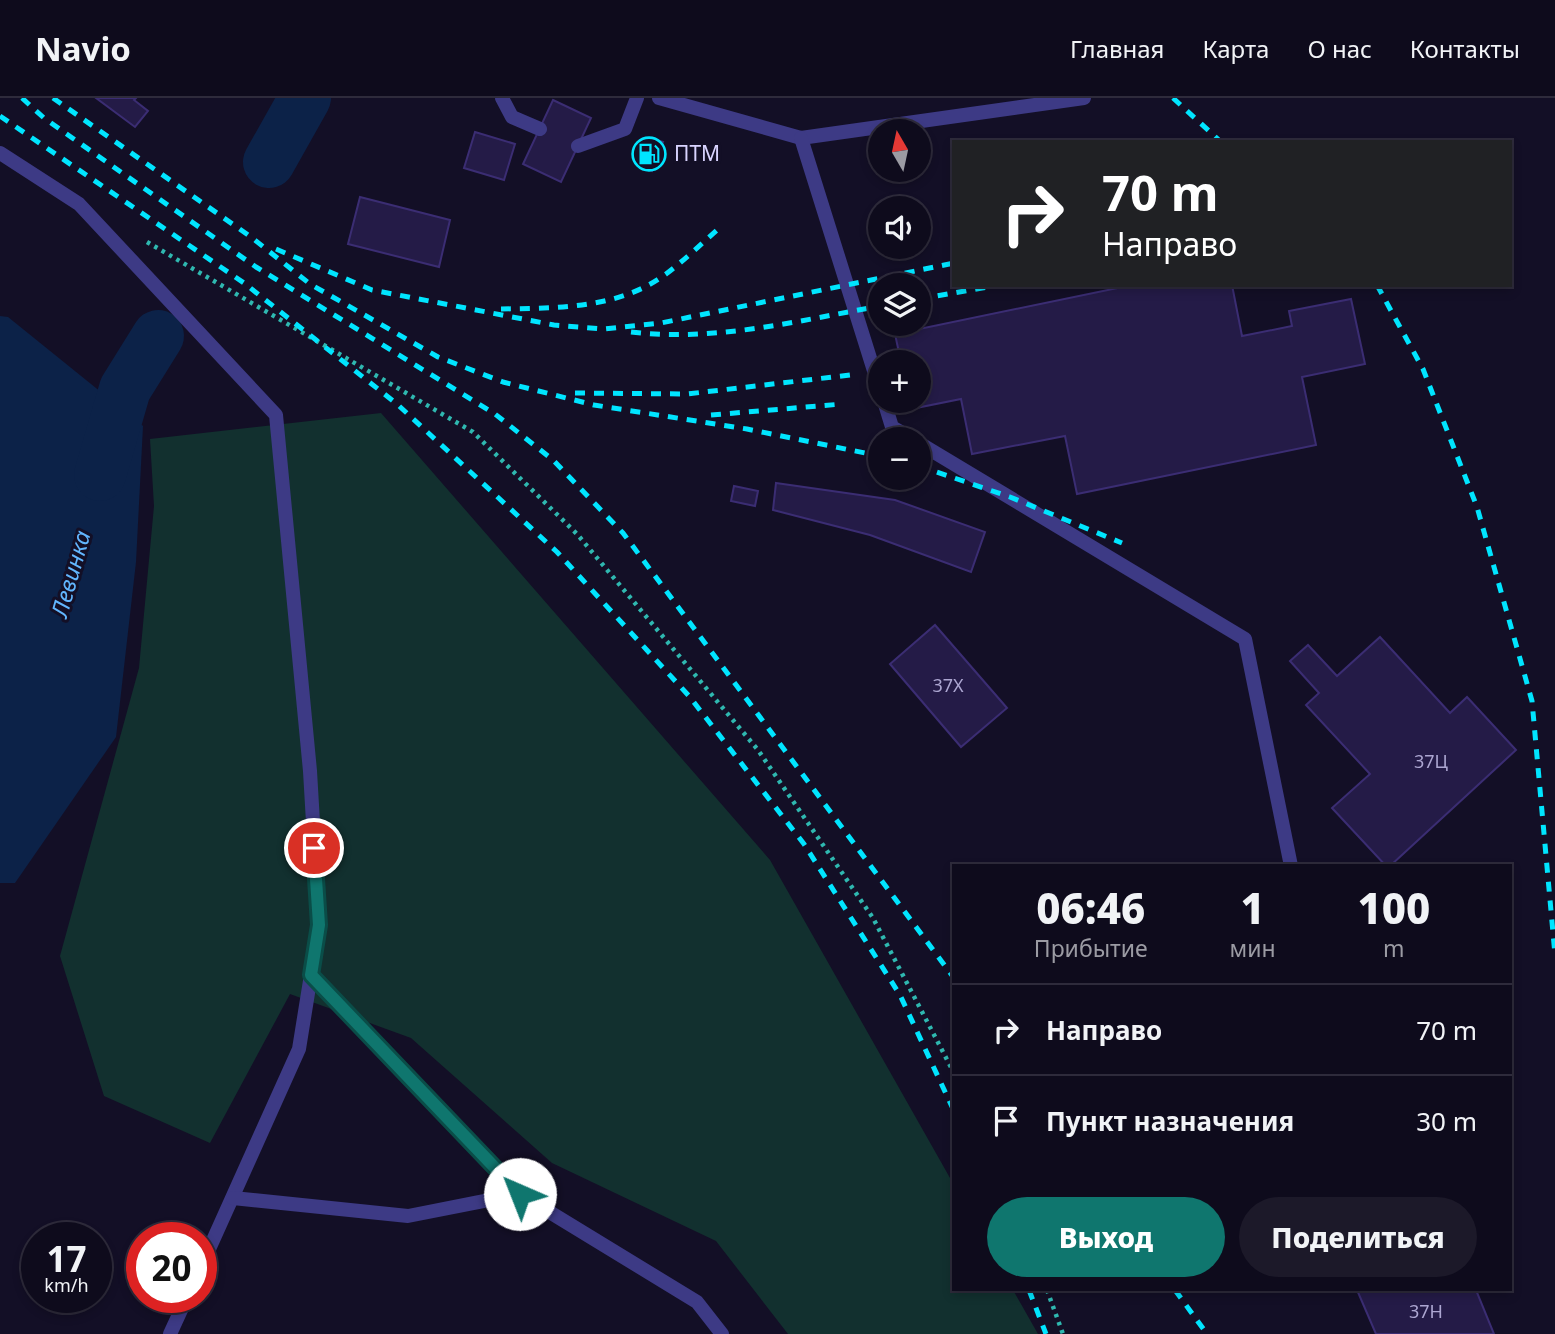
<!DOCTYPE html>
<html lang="ru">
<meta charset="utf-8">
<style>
:root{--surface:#0e0b1c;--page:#1c1929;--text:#f1f3f6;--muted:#9b9ba3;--line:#2e2b3b;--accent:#0f766e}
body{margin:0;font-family:"Noto Sans",sans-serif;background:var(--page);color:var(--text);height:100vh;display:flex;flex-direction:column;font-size:26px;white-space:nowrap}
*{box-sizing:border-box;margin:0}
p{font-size:23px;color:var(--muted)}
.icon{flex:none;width:38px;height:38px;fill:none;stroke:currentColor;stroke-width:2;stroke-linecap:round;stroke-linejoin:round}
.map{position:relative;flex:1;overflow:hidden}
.details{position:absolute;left:952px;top:766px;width:560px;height:427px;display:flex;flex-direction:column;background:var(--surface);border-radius:0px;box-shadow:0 4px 10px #0003,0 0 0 2px var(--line)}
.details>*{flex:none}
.top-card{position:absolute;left:952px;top:42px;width:560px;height:147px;border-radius:0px;box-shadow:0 4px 10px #0003,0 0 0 2px var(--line);background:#202124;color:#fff;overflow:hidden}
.needle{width:46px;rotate:351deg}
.controls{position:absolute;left:868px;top:21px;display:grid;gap:14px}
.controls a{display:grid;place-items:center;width:63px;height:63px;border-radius:50%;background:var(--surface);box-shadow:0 4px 10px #0003,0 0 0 2px var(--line);font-size:35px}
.speed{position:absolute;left:21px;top:1124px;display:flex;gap:14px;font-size:35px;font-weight:700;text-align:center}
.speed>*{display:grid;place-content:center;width:91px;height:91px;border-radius:50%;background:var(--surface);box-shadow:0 4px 10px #0003,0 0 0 2px var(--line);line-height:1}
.speed small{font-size:18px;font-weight:400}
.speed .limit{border:10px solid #d22;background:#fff;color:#111}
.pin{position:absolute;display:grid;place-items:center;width:60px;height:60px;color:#fff;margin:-30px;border:4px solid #fff;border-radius:50%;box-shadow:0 2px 7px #0007}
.me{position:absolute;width:77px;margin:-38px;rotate:316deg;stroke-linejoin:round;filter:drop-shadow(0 0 5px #0008)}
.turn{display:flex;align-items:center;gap:24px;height:147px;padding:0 35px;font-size:32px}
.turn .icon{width:91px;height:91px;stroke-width:2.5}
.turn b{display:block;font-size:49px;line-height:60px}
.eta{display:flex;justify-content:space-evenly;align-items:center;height:119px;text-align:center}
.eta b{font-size:42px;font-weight:800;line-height:49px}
.action{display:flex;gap:14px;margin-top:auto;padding:14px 35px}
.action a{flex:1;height:80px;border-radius:42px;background:var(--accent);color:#fff;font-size:28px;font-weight:800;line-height:80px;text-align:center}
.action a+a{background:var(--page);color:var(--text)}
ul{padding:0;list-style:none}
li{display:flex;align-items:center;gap:21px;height:91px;padding:0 35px;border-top:2px solid var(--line)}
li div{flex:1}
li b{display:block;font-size:26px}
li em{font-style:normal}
header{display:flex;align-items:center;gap:42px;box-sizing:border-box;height:98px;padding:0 35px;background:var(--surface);border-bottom:2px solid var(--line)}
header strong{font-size:33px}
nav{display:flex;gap:38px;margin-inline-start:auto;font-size:24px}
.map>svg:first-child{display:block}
.green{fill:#12302f}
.water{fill:#0c2248}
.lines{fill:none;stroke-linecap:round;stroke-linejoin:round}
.river{stroke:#0c2248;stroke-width:52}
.building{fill:#241b47;stroke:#3b2d73;stroke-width:2}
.path{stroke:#2fb8b0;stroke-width:4.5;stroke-dasharray:3.5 5;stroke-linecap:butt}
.lane{stroke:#3d3a85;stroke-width:14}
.rail{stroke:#00e5ff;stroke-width:5;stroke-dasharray:10 9;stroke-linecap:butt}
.route-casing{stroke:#0a4d48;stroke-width:18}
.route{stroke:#0f766e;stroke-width:12}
.labels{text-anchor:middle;stroke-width:6;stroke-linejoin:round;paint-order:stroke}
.number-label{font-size:18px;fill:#aca6d1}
.poi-label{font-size:21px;fill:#d9d4ff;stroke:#130f26;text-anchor:start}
.water-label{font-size:23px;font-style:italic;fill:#62b6ff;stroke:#130f26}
</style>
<header>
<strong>Navio</strong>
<nav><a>Главная</a><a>Карта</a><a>О нас</a><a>Контакты</a></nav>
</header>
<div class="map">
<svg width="1555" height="1236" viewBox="0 0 1555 1236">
<rect width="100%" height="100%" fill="#130f26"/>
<polygon class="green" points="381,315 770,762 954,1087 954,1192 1013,1192 1038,1236 788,1236 716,1143 552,1065 411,940 290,896 210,1045 104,998 60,858 139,570 154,408 150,341"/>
<polygon class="water" points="0,218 8,219 143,328 136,464 116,639 15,785 0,785"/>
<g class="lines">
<g class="river">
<polyline points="269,64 305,0"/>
<polyline points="100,377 125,291 158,238"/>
</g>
</g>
<g class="building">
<polygon points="96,0 136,0 134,2 148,13 135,29"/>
<polygon points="553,2 591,20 561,84 523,66"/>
<polygon points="475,34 515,46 504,82 464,70"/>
<polygon points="650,40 663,44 652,73 640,69"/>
<polygon points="360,99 450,122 439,169 348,146"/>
<polygon points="1132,187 1232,187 1242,238 1292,228 1289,213 1351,201 1365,266 1302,279 1316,347 1077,396 1065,338 972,356 961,301 911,311 909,303 919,303 919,264 901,264 895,236"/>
<polygon points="776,385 895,402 985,434 971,474 870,437 773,412"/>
<polygon points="734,388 758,393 755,408 731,403"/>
<polygon points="935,527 1007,610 961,649 890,566"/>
<polygon points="1380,539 1450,615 1467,599 1516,652 1390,768 1386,768 1332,710 1370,676 1306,607 1319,595 1290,563 1308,547 1337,578"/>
<polygon points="1357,1192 1476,1192 1494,1236 1376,1236"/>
</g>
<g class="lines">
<g class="path">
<polyline points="147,144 473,334 577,436 758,652 873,820 954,975"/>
<polyline points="1047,1192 1063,1236"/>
</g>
<g class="lane">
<polyline points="502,0 512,19 540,31"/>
<polyline points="659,0 801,40 1084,0"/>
<polyline points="801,40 880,292"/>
<polyline points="578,48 625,31 637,0"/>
<polyline points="0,55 79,106 276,317 310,673 319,827 299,951 201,1169"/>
<polyline points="884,303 892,329 913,341"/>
<polyline points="919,345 1245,541 1291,768"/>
<polyline points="311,877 520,1096"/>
<polyline points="233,1100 408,1118 520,1096 697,1204 722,1236"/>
<polyline points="170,1236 187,1199"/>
</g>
<g class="rail">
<polyline points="22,0 44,20 256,169 495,316 553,362 623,435 954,880"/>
<polyline points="53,0 251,139 310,186 438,259 503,284 594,307 747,331 880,358"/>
<polyline points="1173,0 1221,44"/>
<polyline points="0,18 244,185 397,306 557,454 689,598 804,746 900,897 954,1013"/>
<polyline points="276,151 372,192 554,227 603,231 661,225 954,165"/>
<polyline points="1377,187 1423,271 1477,409 1532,603 1555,857"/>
<polyline points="919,201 999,187"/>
<path d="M501 211C557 210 619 211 666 176 686 161 704 143 723 127"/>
<path d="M631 234C715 244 797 223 880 208"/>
<polyline points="575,295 687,296 850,277"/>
<polyline points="711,317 842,306"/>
<polyline points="919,368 1010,399 1122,445"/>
<polyline points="1029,1192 1046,1236"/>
<polyline points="1175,1192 1207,1236"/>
</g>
</g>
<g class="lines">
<defs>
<polyline id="route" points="314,750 319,827 311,877 520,1096"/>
</defs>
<use href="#route" class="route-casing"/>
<use href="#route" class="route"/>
</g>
<defs>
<symbol id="fuel-ring" viewBox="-11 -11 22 22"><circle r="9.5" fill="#130f26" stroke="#00e5ff" stroke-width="1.5"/><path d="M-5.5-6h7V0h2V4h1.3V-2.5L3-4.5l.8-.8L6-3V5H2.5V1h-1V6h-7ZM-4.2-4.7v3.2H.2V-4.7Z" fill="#00e5ff"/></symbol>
</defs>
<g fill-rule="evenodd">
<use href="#fuel-ring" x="630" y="37" width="38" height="38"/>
</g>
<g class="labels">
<g class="number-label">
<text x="948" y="594">37Х</text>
<text x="1431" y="670">37Ц</text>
<text x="1426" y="1220">37Н</text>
</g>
<g class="poi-label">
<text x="674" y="63">ПТМ</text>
</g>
<g class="water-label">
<text transform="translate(71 476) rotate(-74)" y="8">Левинка</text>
</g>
</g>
</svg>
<div class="controls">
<a><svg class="needle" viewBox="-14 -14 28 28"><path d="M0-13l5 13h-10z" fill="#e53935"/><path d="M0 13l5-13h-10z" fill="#9b9ba3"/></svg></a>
<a><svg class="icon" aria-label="sound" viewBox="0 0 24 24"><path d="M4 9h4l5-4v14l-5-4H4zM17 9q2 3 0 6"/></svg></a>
<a><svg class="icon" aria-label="layers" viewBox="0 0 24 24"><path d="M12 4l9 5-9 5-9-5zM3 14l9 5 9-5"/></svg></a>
<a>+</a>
<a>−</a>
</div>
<div class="speed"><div>17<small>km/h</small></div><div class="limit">20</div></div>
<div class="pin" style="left:314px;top:750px;background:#d93025"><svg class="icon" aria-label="arrive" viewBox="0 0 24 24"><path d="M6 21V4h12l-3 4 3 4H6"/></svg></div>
<svg class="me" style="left:520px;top:1096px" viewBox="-20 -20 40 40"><circle r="19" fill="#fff"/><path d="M0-13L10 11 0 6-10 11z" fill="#0f766e"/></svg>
<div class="top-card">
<div class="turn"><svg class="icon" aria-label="right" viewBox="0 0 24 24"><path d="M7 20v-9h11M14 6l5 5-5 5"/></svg><div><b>70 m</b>Направо</div></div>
</div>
<section class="details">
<div class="eta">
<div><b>06:46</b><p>Прибытие</p></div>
<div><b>1</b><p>мин</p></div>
<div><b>100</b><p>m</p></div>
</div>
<ul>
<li><svg class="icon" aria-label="right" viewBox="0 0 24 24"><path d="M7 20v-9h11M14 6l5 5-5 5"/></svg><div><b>Направо</b></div><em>70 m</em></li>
<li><svg class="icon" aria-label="arrive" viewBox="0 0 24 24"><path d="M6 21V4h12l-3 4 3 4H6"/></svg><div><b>Пункт назначения</b></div><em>30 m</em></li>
</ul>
<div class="action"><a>Выход</a><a>Поделиться</a></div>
</section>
</div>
